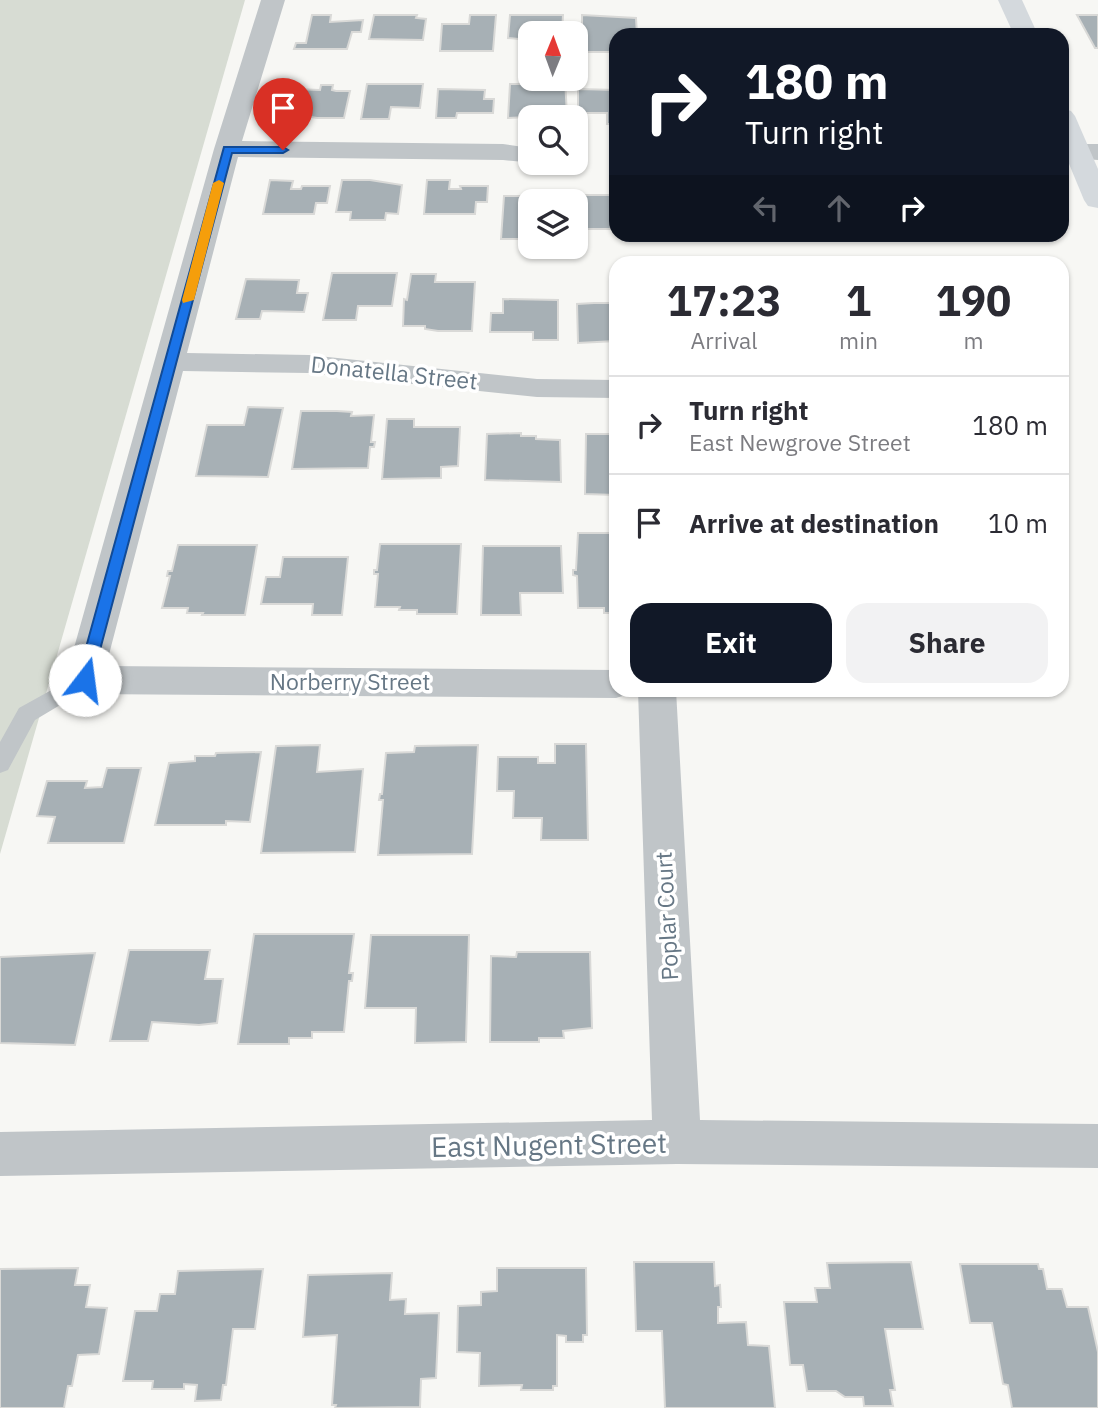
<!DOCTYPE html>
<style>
:root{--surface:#fff;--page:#f2f2f3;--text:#2b2b33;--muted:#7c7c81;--line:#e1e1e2;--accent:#111827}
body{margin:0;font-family:"IBM Plex Sans",sans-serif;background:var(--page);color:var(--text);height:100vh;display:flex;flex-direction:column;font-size:26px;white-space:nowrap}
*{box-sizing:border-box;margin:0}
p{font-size:23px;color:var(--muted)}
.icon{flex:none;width:38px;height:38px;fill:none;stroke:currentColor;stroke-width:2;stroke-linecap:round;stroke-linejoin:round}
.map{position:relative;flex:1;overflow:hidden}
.panel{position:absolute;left:609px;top:256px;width:460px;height:441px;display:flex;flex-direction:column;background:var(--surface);border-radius:21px;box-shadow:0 2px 5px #0004}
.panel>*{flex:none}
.top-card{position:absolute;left:609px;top:28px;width:460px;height:214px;border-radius:21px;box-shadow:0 2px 5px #0004;background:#111827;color:#fff;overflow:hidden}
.needle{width:46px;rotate:1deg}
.controls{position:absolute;left:518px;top:21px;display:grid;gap:14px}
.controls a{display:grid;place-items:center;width:70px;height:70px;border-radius:14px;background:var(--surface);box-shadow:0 2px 5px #0004;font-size:35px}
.pin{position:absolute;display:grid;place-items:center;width:60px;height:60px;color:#fff;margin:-72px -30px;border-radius:50% 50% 50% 0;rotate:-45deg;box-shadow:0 0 7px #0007}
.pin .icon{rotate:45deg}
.me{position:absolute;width:77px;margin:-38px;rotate:15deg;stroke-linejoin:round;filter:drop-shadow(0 0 5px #0008)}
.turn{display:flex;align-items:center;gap:24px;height:147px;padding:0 21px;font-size:32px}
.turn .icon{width:91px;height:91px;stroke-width:2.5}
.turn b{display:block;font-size:49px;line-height:60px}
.lanes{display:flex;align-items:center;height:66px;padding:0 21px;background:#0003;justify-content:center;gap:35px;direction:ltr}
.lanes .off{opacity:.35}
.eta{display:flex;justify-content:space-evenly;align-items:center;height:119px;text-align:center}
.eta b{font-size:42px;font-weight:700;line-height:49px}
.action{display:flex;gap:14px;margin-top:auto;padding:14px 21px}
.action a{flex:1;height:80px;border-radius:21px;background:var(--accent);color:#fff;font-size:28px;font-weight:700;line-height:80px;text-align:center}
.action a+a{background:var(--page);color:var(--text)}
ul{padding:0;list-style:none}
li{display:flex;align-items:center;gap:21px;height:98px;padding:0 21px;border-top:2px solid var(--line)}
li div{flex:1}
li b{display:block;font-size:26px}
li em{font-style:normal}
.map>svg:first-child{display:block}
.green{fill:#d7dcd3}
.building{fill:#a7b0b5;stroke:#d9d9d7;stroke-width:2}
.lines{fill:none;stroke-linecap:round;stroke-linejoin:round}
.lane{fill:#c0c5c8;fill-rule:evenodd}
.street{fill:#c0c5c8;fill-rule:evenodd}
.secondary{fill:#d4d9dd;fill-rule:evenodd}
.route{fill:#1a73e8;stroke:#114b97;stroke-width:2}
.slow{fill:#f59e0b}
.labels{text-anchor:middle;stroke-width:7;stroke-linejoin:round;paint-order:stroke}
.street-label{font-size:23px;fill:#667785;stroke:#fff}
.near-street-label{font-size:28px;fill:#667785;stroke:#fff}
</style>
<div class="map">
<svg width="1098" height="1408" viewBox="0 0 1098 1408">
<rect width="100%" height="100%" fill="#f7f7f4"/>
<polygon class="green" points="0,0 245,0 0,854"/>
<g class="building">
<polygon points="312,15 331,15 330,22 363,20 361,32 352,32 347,49 294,49 296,43 306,43"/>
<polygon points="374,15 417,15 416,18 426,19 423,40 369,39"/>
<polygon points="470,15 496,15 493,51 440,51 442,24 469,24"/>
<polygon points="510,15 563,15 562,33 530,33 530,40 508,38"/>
<polygon points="582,15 636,18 637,35 616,35 616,52 582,52"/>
<polygon points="1077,15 1098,15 1098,48 1095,48"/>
<polygon points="541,79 565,79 567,115 508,118 510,84 540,84"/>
<polygon points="367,84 423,84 420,108 391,107 389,119 361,119"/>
<polygon points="321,85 333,85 332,90 336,91 350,91 344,118 317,118 287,113 294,89 320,90"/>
<polygon points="438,89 485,90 484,99 494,99 493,113 457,113 456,118 436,118"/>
<polygon points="578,89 616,90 616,124 607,124 607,113 578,113"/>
<polygon points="270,180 293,181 291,189 301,189 302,186 330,186 327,203 316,203 314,214 263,214"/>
<polygon points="342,180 370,180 402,185 398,214 386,213 385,220 350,220 351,212 336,212"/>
<polygon points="427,180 450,180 449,189 461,189 460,186 488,186 487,202 476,202 475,214 424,214"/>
<rect x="581" y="195" width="35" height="34"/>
<polygon points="504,196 534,196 546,198 546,201 565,201 530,201 530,239 501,239"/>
<polygon points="332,273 397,273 392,306 358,306 356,320 323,320"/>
<polygon points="411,274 436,274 435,282 475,282 472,331 438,331 425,329 425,326 403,326 404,299 407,300"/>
<polygon points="246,279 299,280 297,293 308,293 304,312 262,311 260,319 236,319"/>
<polygon points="503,299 558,300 558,340 533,340 533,332 490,332 491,313 503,313"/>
<polygon points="594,303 616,303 616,341 578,343 577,304"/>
<polygon points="248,407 283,408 268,477 196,476 207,425 244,425"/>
<polygon points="301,411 337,411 352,412 351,416 374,415 371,442 375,442 374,447 370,447 368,468 292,469"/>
<polygon points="387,419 414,419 414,427 460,427 458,466 441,467 441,478 382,479"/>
<polygon points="521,433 521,436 536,436 536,439 560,440 561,482 485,480 487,434"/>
<polygon points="586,434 616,434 616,495 585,494"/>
<polygon points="578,533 616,533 616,613 604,613 604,608 578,608 577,576 573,575 573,570 576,570"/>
<polygon points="380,544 461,544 457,614 417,614 417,610 399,610 400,607 375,607 378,574 374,574 374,570 377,570"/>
<polygon points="178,545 257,545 245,615 202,615 203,613 187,613 188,608 162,608 170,576 167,576 168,571 172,571"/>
<polygon points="483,546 561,546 563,593 520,593 521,615 481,615"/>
<polygon points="283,557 348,557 342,615 312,615 313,604 261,604 266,577 280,577"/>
<polygon points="555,744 586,744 588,840 541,840 542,818 513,818 514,791 497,791 498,757 538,757 538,763 555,763"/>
<polygon points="320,745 317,772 363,769 355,852 261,853 276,746"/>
<polygon points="478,745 472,854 378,855 383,800 379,800 380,794 382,794 386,753 414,752 415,746"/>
<polygon points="261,752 250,822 226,821 226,825 155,825 169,763 195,761 195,756 215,756 216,753"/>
<polygon points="107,768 141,768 124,843 48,843 55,817 37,816 47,781 87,781 85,788 102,787"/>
<polygon points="254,934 354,934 349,973 353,973 352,981 349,981 344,1032 312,1032 312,1038 289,1038 289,1044 238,1044"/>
<polygon points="371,935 469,935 466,1042 415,1043 416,1008 365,1008"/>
<polygon points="129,950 210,950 205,979 223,979 217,1023 199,1025 152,1022 148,1041 110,1041"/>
<polygon points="517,952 590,952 592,1028 563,1031 564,1038 539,1038 539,1042 490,1042 491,956 516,957"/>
<polygon points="95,953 75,1045 0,1043 0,957"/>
<polygon points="634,1262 714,1262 715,1286 720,1285 721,1307 718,1307 718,1323 746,1322 748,1345 769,1346 775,1408 665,1408 662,1331 636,1331"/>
<polygon points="911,1262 923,1329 885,1329 895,1390 890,1390 893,1406 864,1406 863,1397 845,1397 836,1391 807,1391 803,1365 790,1365 784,1302 817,1302 815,1288 830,1288 827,1263"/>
<polygon points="960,1264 1038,1264 1039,1269 1043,1269 1047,1289 1062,1289 1067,1307 1088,1307 1098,1352 1098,1408 1012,1408 1008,1385 1003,1384 992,1323 970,1323"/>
<polygon points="78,1268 75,1285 90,1285 86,1307 107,1308 99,1354 78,1355 72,1386 68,1386 64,1408 0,1408 0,1269"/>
<polygon points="497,1268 586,1268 587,1335 583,1335 583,1342 566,1342 566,1336 557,1335 557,1386 553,1386 553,1390 521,1390 522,1385 479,1386 480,1353 457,1352 458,1306 481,1305 481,1292 497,1291"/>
<polygon points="263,1269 255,1329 233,1329 226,1385 223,1385 221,1400 195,1401 197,1385 184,1384 184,1389 152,1389 153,1381 123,1381 135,1311 157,1311 160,1294 175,1294 178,1271"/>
<polygon points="392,1273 390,1300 406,1299 405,1314 439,1313 436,1378 421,1379 420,1407 335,1408 336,1405 332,1405 337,1335 303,1337 308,1275"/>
</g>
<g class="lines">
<polygon class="lane" points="84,672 92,674 95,680 92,686 35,720 8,770 0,773 0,742 19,708"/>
<g class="street">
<polygon points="261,0 285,0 242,141 503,144 530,148 530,163 535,163 503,160 238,157 187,353 309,355 537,379 616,380 616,398 537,397 309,373 183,371 106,666 616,670 616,690 632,690 629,694 616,698 84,694 71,690 65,680 214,149"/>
<polygon points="1079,144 1098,144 1098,160 1070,158 1066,152 1070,146"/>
<polygon points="638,690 676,690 700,1120 1098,1124 1098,1168 677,1164 0,1176 0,1132 652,1120"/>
</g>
<g class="secondary">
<polygon points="998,0 1022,0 1038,35 1014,35"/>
<polygon points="1062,108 1071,111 1075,116 1098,169 1098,208 1088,206 1084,200 1062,147"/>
</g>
</g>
<polygon class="route" points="224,147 283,147 288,150 283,153 232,153 92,680 85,686 77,680"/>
<polygon class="slow" points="219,180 224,183 194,300 183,303 182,300 213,183"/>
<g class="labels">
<g class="street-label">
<text transform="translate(394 373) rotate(6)" y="8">Donatella Street</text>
<text x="350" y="690">Norberry Street</text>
<text transform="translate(667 916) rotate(-93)" y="8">Poplar Court</text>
</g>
<g class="near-street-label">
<text transform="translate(549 1145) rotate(-1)" y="10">East Nugent Street</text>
</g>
</g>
</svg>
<div class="controls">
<a><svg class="needle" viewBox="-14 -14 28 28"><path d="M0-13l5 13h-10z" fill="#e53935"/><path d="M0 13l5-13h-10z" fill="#7c7c81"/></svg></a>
<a><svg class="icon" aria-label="search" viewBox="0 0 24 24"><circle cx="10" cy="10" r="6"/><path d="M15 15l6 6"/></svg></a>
<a><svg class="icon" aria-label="layers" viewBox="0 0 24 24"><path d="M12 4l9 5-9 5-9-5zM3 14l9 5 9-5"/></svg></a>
</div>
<div class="pin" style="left:283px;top:150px;background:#d93025"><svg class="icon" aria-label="arrive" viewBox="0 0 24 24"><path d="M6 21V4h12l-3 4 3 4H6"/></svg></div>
<svg class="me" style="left:85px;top:680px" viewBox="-20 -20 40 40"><circle r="19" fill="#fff"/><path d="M0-13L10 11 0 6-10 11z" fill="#1a73e8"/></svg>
<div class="top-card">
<div class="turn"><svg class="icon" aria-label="right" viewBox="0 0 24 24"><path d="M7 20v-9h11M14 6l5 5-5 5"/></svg><div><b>180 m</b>Turn right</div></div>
<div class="lanes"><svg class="icon off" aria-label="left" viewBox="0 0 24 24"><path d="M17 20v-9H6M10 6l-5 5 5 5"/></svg><svg class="icon off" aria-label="ahead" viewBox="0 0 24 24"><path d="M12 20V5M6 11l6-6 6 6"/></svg><svg class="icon" aria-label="right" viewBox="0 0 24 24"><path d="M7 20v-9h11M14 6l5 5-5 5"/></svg></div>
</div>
<section class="panel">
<div class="eta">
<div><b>17:23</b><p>Arrival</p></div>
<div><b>1</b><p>min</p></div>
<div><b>190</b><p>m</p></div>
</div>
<ul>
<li><svg class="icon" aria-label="right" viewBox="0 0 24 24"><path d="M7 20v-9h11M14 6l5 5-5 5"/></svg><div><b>Turn right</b><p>East Newgrove Street</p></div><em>180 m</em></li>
<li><svg class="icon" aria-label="arrive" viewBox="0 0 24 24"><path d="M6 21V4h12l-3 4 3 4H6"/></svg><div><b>Arrive at destination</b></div><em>10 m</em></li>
</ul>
<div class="action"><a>Exit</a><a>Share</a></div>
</section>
</div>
